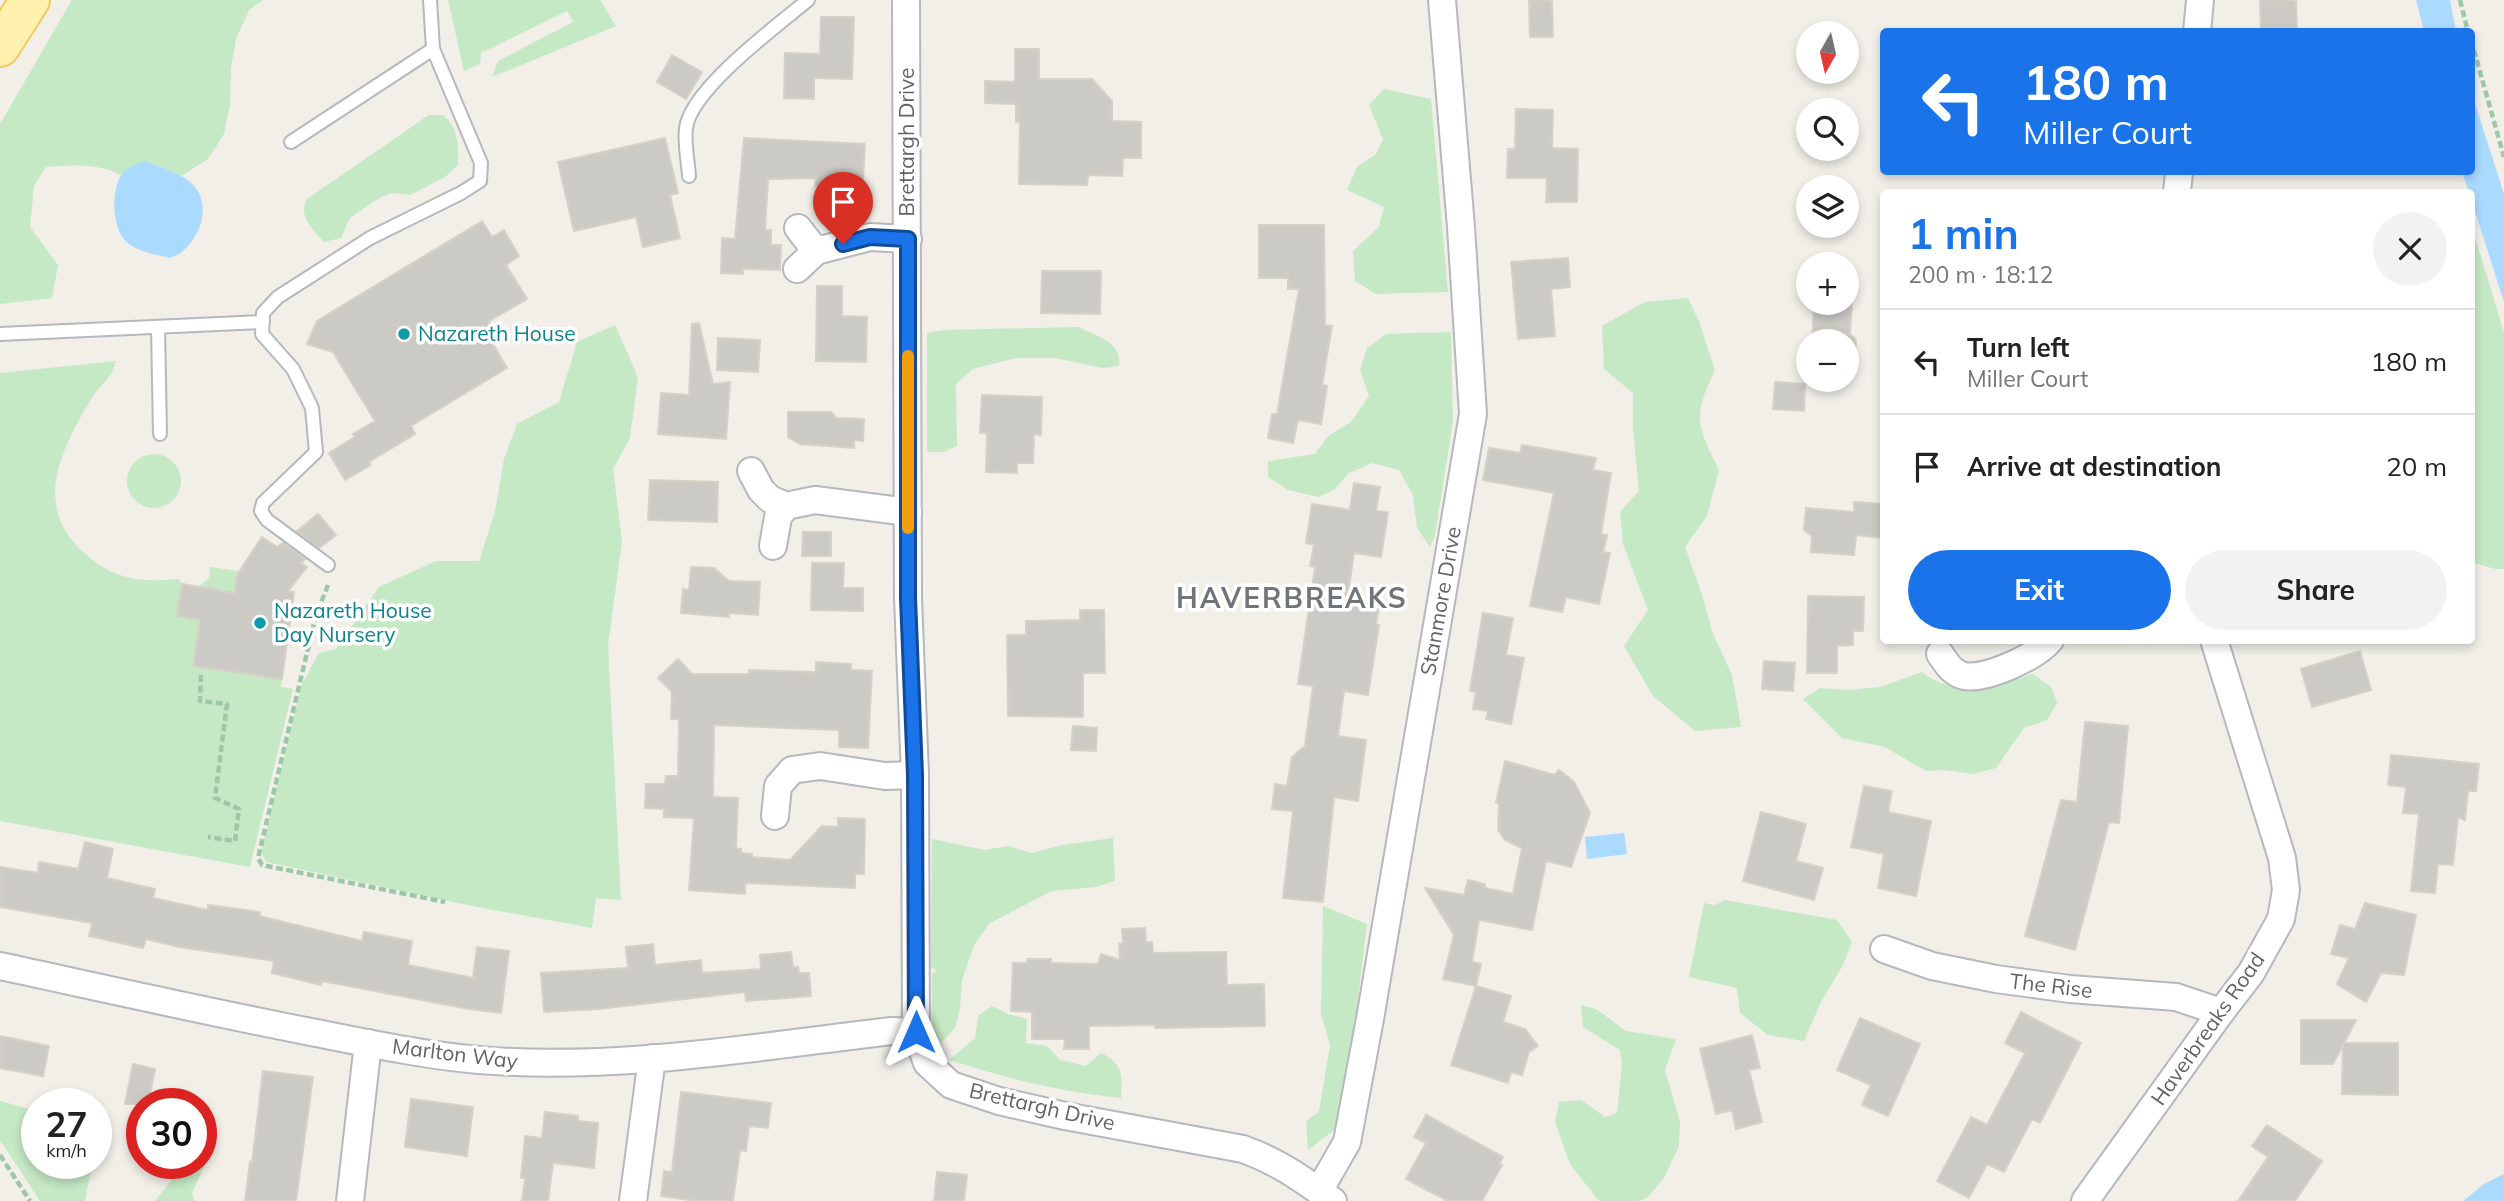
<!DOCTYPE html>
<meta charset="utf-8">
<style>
:root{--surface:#fff;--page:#f2f2f2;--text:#222;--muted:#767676;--line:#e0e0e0;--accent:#1a73e8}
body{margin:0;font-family:Mulish,sans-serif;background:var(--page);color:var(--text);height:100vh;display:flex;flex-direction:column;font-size:26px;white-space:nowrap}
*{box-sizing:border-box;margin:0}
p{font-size:23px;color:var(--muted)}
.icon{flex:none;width:38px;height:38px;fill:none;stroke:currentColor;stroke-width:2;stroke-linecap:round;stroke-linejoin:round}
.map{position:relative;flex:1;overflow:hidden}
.details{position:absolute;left:1880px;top:189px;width:595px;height:455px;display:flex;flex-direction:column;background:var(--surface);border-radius:7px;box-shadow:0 4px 10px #0003}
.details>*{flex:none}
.top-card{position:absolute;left:1880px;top:28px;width:595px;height:147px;border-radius:7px;box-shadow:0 4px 10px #0003;background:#1a73e8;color:#fff;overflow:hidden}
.needle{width:46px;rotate:188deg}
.controls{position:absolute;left:1796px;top:21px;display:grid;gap:14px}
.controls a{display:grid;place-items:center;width:63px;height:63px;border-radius:50%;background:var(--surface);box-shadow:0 4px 10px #0003;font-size:35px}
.speed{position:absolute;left:21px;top:1088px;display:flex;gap:14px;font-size:35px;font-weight:700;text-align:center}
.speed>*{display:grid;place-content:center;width:91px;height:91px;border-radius:50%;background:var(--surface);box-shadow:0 4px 10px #0003;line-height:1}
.speed small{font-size:18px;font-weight:400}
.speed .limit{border:10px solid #d22;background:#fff;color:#111}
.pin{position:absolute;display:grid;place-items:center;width:60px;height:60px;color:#fff;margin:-72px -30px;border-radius:50% 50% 50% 0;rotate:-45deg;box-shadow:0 0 7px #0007}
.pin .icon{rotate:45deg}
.me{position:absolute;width:77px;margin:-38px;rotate:0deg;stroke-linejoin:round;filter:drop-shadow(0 0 5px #0008)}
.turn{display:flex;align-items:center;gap:24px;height:147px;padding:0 28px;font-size:32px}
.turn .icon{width:91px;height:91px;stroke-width:2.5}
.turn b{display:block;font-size:49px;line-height:60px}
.round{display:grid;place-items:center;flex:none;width:74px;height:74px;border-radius:37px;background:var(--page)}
.overview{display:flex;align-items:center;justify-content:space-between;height:119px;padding:0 28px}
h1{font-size:42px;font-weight:700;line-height:52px;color:var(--accent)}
.primary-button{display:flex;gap:14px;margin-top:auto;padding:14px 28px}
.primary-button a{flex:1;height:80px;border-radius:42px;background:var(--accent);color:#fff;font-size:28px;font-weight:700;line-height:80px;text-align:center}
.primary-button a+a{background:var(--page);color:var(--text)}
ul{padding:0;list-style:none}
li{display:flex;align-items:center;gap:21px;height:105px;padding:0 28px;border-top:2px solid var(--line)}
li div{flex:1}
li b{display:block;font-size:26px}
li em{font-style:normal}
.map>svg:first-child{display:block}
.green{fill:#c5e8c5}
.water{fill:#aadaff}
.building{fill:#cccac5;stroke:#d6d1c6;stroke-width:2}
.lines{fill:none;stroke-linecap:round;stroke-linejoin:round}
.lane-casing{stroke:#b5b8bc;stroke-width:16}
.street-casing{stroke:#b5b8bc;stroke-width:30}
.primary-casing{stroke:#f2c960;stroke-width:42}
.path{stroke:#9cc7a9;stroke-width:4.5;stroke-dasharray:7 3.5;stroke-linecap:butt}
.lane{stroke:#fff;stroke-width:12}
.street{stroke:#fff;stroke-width:26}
.primary{stroke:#fff2af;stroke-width:38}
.route-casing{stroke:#114b97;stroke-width:18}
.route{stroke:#1a73e8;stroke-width:12}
.slow{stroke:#f59e0b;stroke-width:12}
.culture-dot{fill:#0f9aa8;stroke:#fff;stroke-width:2.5}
.labels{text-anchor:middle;stroke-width:7;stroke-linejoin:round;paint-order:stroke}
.street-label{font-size:21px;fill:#5f6368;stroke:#fff}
.culture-label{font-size:21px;fill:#0d838f;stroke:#fff;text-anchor:start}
.district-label{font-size:28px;font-weight:bold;letter-spacing:2px;fill:#70757a;stroke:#fff}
</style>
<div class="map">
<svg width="2504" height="1201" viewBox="0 0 2504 1201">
<rect width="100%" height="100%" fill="#f1efe8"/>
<g class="green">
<path d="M72 0H263L249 10 236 39 231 68 230 105 224 134 208 159 181 176C153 165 147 154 121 175 99 163 71 165 46 167L34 186 30 227 58 265 52 298 0 304V124Z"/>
<polygon points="448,0 600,0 616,26 492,77 498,61 573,22 567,11 481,53 480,64 464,71"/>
<polygon points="1384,89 1431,99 1448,292 1376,294 1355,281 1353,251 1379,227 1384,207 1347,190 1357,167 1376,154 1383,139 1369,105"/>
<path d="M443 115C458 128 459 145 458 165L445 177 410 195 391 193 374 201 350 218 341 238 324 242C312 228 298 217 307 199L429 115Z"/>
<polygon points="2471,224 2504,332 2504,569 2495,569 2471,562"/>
<path d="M1688 298 1700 324 1715 370C1693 417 1696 424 1719 470L1707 516 1685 547 1702 595 1713 634 1732 675 1741 727 1695 731 1653 696 1624 646 1648 610 1623 544 1620 512 1639 491 1633 428V393L1604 369 1602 326 1645 302Z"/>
<polygon points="615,325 638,377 630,438 613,469 622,542 608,645 621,900 596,898 592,928 472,906 266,862 261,852 302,684 319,653 336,649 379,587 436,561 479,561 495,512 504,459 517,424 559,402 577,342"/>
<path d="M1078 327C1096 336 1123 342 1119 366L1102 368 1056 358H1016L973 369 956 384 957 446 943 452H927V333L943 330Z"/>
<polygon points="1451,332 1453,421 1435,535 1430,547 1417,528 1413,495 1399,470 1372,463 1349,473 1334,490 1318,497 1288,490 1268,477 1268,461 1315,454 1328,436 1351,422 1369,396 1360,370 1367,348 1386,334"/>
<path d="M116 361C112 379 98 386 90 401 62 448 33 503 80 549 111 579 137 583 179 579L182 584 177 616 192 618 198 587 209 578 210 567 238 571 229 635 198 630 194 666 282 679 281 687 293 689 250 867 0 821V373Z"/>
<circle cx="154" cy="481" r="27"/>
<path d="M1922 672C1955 699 1997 685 2033 674L2052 688 2057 703 2047 720 2024 728 1996 768 1974 774 1943 770 1926 771 1885 747 1842 738 1803 699 1820 688 1848 690 1880 687Z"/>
<polygon points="1113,838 1115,881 1096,887 1052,891 990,923 974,945 962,980 960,1008 955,1028 941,1043 932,1031 932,973 935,973 936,969 931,968 932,839 984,850 1009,846 1032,853 1062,845"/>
<polygon points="1725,900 1837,920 1852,942 1843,965 1821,1002 1804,1041 1768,1035 1740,1013 1737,988 1689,977 1704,903 1715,905"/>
<polygon points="1323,906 1367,924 1347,1091 1337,1128 1308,1150 1306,1121 1319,1112 1330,1045 1321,1014"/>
<polygon points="1581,1005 1596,1009 1626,1031 1676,1039 1665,1070 1680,1122 1679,1146 1664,1178 1648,1197 1639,1201 1599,1201 1570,1164 1555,1122 1559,1102 1581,1100 1605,1117 1617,1113 1622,1063 1620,1050 1583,1027"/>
<path d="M992 1006 1008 1014 1027 1019 1026 1043 1047 1046 1060 1060 1086 1066 1101 1053C1124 1064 1122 1075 1121 1098 1061 1092 1006 1078 949 1060L975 1038 978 1016Z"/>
<polygon points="0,1101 37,1111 37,1164 59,1164 63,1170 92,1166 85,1201 40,1201 0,1140"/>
<polygon points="205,1134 212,1150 192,1193 195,1201 155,1201 173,1178 172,1164 201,1164 201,1135"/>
</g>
<g class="water">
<polygon points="2416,0 2450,0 2456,31 2424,31"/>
<polygon points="2471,91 2504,194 2504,302 2471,199 2471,192 2469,192 2462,172 2471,172"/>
<path d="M146 161C161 168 183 173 194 186 211 205 201 235 184 250 181 254 174 256 170 258 154 254 135 252 124 239 112 225 111 189 122 174 127 167 137 164 146 161Z"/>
<polygon points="1624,833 1627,854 1587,859 1585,837"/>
<polygon points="2504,1174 2504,1201 2463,1201 2484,1184"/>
</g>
<g class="building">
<polygon points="1529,0 1552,0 1553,37 1530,37"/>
<polygon points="2260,0 2296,0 2297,32 2261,32"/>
<polygon points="821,17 854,17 852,79 814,78 814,99 784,98 785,53 820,54"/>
<polygon points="1015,49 1039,49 1039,79 1092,79 1112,101 1112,121 1141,122 1141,158 1123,158 1122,176 1088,175 1087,185 1019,184 1020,122 1016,122 1016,104 985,103 985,81 1015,82"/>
<polygon points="672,55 702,72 686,99 657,82"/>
<polygon points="1516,109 1553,110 1552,148 1578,149 1577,202 1546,202 1547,178 1507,178 1508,149 1515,149"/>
<polygon points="665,138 678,193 670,195 680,238 643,247 636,217 574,231 558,162"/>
<polygon points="744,138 865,144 861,215 833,214 834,187 815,186 816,178 768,179 765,230 771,230 771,245 781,245 780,270 743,269 743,274 721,273 722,238 735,239"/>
<polygon points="482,221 492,237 504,230 519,256 506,265 527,299 489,321 501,340 493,344 507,368 411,426 415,434 369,462 371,465 345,480 329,453 355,437 353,434 375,421 333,352 307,344 317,321"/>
<polygon points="1259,225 1324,225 1325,325 1332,326 1322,385 1327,386 1321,424 1298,420 1293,443 1268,438 1272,414 1277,414 1299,289 1288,289 1288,278 1259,278"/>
<polygon points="1568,258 1570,287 1551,289 1555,336 1518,339 1511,262"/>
<polygon points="1042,271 1101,271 1100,314 1041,313"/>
<polygon points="817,286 842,286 842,316 867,317 866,362 816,361"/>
<polygon points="1814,303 1852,303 1850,334 1856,340 1855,366 1846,365 1846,341 1812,341"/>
<polygon points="699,323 713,384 730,382 726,439 658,434 661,393 689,395 692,324"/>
<polygon points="718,338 760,340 758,372 717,370"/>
<polygon points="1775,382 1805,384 1804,411 1773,409"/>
<polygon points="982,395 1042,397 1041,435 1034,434 1033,463 1017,463 1017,473 986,472 987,433 980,433"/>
<polygon points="788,412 831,412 836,418 864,419 863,441 854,440 854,448 800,444 788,437"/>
<polygon points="1522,445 1596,458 1593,470 1611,473 1601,534 1607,535 1603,552 1610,553 1599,604 1566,597 1562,612 1530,606 1554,493 1483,480 1489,448 1520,453"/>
<polygon points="650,480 718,482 717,522 648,520"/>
<polygon points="1354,483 1380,487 1376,511 1388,512 1381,557 1354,553 1347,601 1379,606 1376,624 1379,625 1368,695 1344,691 1338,736 1366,740 1358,801 1334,797 1323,902 1283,898 1293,811 1272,809 1275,784 1287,786 1292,757 1305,746 1313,686 1298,684 1315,567 1310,566 1314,545 1306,543 1312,504 1350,510"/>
<polygon points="1854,502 1883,504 1883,538 1856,535 1854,555 1811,552 1812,536 1804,530 1806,508 1854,512"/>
<polygon points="318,514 336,535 319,548 297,531"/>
<polygon points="803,532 831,532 831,556 802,556"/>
<polygon points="262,537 277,547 283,543 305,559 301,563 307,567 288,591 294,592 282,679 193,666 200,620 177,616 182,584 235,593 237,575"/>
<polygon points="812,563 844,563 843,588 863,588 863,611 811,610"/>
<polygon points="691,567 714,568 729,581 760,582 758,615 729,613 729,617 681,613 683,589 689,590"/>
<polygon points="1808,596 1864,597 1863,631 1853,631 1853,645 1837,646 1837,673 1807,673"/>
<polygon points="1080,610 1104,610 1105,673 1083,673 1083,717 1008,716 1007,635 1026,635 1026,621 1080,620"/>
<polygon points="1483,613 1513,618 1506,655 1524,658 1511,724 1486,719 1488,711 1473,709 1476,692 1470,691"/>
<polygon points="2360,651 2371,690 2312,707 2301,669"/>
<polygon points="678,659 692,674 749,674 749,670 816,672 816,662 851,664 851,670 872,671 868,748 839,747 839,730 714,725 713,797 738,798 736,848 741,849 741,853 752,854 752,857 790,860 822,826 838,827 838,818 865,819 864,874 855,874 855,888 745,883 745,894 689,890 694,818 664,817 664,809 645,808 646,784 665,784 666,776 678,776 679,719 671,719 672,692 658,678"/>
<polygon points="1764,661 1795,663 1793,691 1762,689"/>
<polygon points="2085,722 2128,726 2119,823 2109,822 2075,950 2025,936 2061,800 2077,802"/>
<polygon points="1073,726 1097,728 1096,751 1071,750"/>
<polygon points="2391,755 2479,764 2476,791 2468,791 2465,820 2458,817 2453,865 2438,864 2435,893 2411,891 2419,814 2403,813 2406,787 2388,785"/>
<polygon points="1505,761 1555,775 1559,770 1574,782 1590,813 1571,867 1546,861 1532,930 1479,920 1472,962 1481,964 1476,986 1511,996 1503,1022 1525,1029 1538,1046 1529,1052 1522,1075 1511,1072 1508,1083 1451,1065 1476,986 1443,979 1454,935 1425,888 1464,895 1468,880 1485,884 1485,888 1513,894 1522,848 1505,840 1498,830 1499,803 1496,803"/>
<polygon points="1864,786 1892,791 1888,812 1931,821 1916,896 1878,888 1884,854 1851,847"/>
<polygon points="1761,812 1806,824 1796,861 1823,868 1814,900 1743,881"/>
<polygon points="85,842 113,849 107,878 155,889 153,898 208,910 208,905 260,912 259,916 362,941 364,932 412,941 408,965 473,978 477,947 509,951 501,1013 469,1009 322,981 321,985 272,973 274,961 179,947 146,939 143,948 89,936 92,923 0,907 0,867 38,873 39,862 78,869"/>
<polygon points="2365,903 2416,915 2404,975 2381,973 2366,1002 2337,984 2349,958 2331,954 2340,925 2355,929"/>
<polygon points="1145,928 1146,942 1152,942 1153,953 1226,952 1227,985 1264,984 1265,1026 1155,1028 1155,1025 1089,1026 1089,1049 1064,1049 1065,1039 1032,1039 1032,1012 1011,1011 1013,963 1027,963 1027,959 1051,959 1051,963 1098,964 1101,954 1120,960 1119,944 1123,944 1122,929"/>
<polygon points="653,944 655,965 701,960 702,973 761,969 760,955 791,952 793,967 798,967 799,973 809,973 811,996 746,1001 745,992 599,1009 544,1012 541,973 628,968 626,947"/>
<polygon points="2021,1012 2081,1043 2040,1123 2032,1119 2004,1172 1987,1164 1969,1198 1937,1181 1971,1117 1987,1125 2025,1053 2005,1043"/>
<polygon points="1860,1018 1920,1044 1888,1116 1862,1105 1871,1085 1837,1070"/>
<polygon points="2301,1020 2356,1020 2344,1043 2398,1043 2398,1095 2342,1094 2343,1045 2333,1064 2301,1064"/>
<polygon points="1752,1035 1760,1068 1749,1070 1762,1122 1736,1129 1732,1110 1716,1114 1700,1049"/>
<polygon points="0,1036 49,1046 43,1076 0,1068"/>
<polygon points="133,1064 155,1069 148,1104 125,1104"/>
<polygon points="263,1071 313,1077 296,1201 245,1201 250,1162 252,1163"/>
<polygon points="681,1092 771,1103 768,1128 749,1126 746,1151 740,1150 733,1201 697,1201 661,1196 664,1171 672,1172"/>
<polygon points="411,1099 473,1107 467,1156 405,1147"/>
<polygon points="545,1112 578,1116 578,1121 598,1123 594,1168 553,1163 548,1201 522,1201 525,1178 521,1178 525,1136 542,1138"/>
<polygon points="1426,1115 1503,1157 1499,1164 1502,1165 1482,1201 1448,1201 1406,1179 1426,1143 1414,1137"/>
<polygon points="2267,1125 2322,1161 2295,1201 2238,1201 2268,1157 2252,1146"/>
<polygon points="937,1172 967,1175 964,1201 934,1201"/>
</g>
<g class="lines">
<defs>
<g id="lane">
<polyline points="291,142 433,49"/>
<path d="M689 176C688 161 684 143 686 128 691 89 778 25 808 0"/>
<polyline points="158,327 160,434"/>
<polyline points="0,334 263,322"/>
<polyline points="328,565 267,520 261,511 263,503 316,452 312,408 293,369 262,334 263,313 278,297 370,238 461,193 480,181 481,163 433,49 430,0"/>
</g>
<g id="street">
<path d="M906 0 908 598 915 775 916 1032 927 1063 951 1085 999 1101 1065 1116 1243 1149C1279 1162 1302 1179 1333 1201"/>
<polyline points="2197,32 2200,0"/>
<polyline points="2177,192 2179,172"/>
<polyline points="798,228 816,251"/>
<polyline points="797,269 816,251 870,237 908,239"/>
<polyline points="751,471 761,490 770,499 786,506 815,500 908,512"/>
<polyline points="773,546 778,517 786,506"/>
<path d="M1940 654C1947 664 1952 673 1964 676 1986 680 2036 657 2050 640"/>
<polyline points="775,816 778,786 792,770 820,766 885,776 915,775"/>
<polyline points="1884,949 1932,966 1996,979 2070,989 2176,997 2221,1012"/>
<path d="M0 966C102 988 204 1011 306 1031 363 1042 421 1055 479 1060 616 1071 755 1047 891 1031L916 1032"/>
<polyline points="1319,1191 1347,1142 1370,1019 1473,414 1461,227 1442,0"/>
<polyline points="350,1201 368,1043"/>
<polyline points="633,1201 652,1058"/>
<polyline points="2085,1201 2221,1012 2251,973 2281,919 2286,890 2282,858 2214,640"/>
</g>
<polyline id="primary" points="0,47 30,0"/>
</defs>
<use href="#lane" class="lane-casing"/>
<use href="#street" class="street-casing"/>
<use href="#primary" class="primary-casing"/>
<g class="path">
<polyline points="2460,0 2468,32"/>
<polyline points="2471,40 2504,157"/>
<polyline points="328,585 316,615 258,858 262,865 445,902"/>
<polyline points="201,675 200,701 227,704 215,798 239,809 235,841 208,837"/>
<polyline points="0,1155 30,1201"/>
</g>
<use href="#lane" class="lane"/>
<use href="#street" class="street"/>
<use href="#primary" class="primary"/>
</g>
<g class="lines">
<defs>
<polyline id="route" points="843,244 870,237 908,239 908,598 915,775 916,1032"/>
</defs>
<use href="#route" class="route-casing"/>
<use href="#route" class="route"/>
<polyline class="slow" points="908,356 908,528"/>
</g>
<g class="culture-dot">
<circle cx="404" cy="334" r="7"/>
<circle cx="260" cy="623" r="7"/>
</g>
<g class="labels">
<g class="street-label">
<text transform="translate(907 142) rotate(-90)" y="7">Brettargh Drive</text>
<text transform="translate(1441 601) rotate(-80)" y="7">Stanmore Drive</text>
<text transform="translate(2051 986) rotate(7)" y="7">The Rise</text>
<text transform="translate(2208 1029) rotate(-55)" y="7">Haverbreaks Road</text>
<text transform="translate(455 1054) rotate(7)" y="7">Marlton Way</text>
<text transform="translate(1042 1107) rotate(13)" y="7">Brettargh Drive</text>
</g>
<g class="culture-label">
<text x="418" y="341">Nazareth House</text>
<text x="274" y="618">Nazareth House<tspan x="274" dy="24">Day Nursery</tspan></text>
</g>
<g class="district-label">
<text x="1292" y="608">HAVERBREAKS</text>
</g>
</g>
</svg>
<div class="controls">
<a><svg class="needle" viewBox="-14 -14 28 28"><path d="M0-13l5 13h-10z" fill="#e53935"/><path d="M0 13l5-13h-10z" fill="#767676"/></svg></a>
<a><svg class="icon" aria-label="search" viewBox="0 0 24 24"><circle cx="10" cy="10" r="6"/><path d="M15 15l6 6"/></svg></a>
<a><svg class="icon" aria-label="layers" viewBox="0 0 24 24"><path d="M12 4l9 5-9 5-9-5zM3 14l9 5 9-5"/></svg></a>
<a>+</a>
<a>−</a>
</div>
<div class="speed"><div>27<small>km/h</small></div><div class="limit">30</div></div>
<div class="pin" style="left:843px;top:244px;background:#d93025"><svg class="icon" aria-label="arrive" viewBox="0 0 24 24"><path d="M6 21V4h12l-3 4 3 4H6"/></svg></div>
<svg class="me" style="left:916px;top:1032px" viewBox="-20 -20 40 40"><path d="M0-17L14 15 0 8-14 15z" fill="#1a73e8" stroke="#fff" stroke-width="4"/></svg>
<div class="top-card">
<div class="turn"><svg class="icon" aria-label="left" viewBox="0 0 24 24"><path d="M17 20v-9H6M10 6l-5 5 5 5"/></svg><div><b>180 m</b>Miller Court</div></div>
</div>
<section class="details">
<div class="overview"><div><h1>1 min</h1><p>200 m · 18:12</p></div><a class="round"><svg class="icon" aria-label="close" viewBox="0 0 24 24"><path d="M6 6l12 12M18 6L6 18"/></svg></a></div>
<ul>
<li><svg class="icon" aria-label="left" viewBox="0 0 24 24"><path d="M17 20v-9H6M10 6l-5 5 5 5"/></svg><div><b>Turn left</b><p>Miller Court</p></div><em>180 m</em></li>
<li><svg class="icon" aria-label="arrive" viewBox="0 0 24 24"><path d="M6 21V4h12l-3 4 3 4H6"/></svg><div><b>Arrive at destination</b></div><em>20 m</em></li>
</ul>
<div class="primary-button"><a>Exit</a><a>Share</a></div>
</section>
</div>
